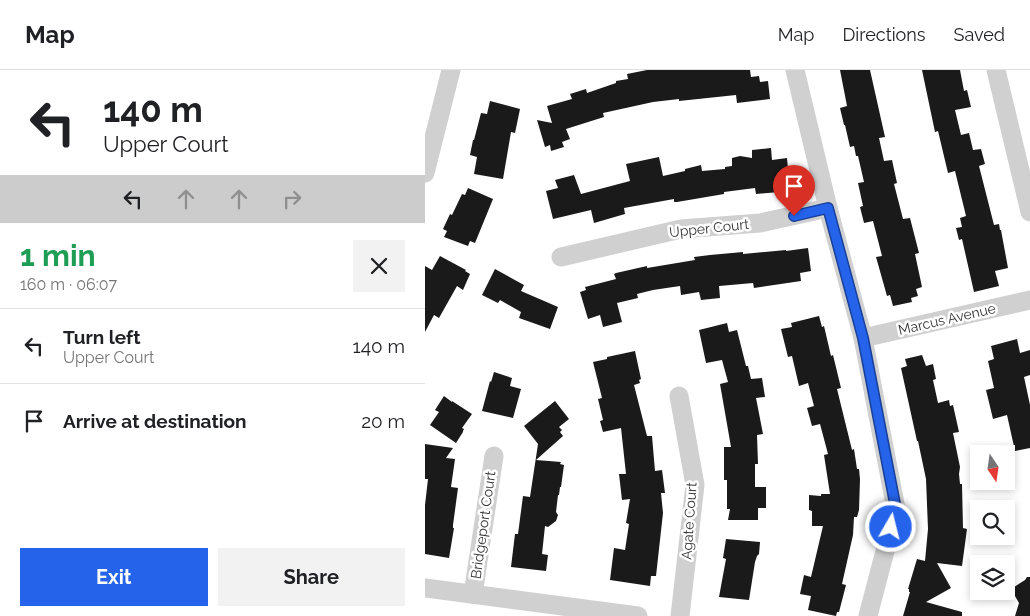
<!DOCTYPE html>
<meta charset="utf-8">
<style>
:root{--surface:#fff;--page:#f2f2f2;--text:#202124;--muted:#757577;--line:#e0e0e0;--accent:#2563eb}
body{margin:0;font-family:Raleway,sans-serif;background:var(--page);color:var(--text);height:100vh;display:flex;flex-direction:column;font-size:19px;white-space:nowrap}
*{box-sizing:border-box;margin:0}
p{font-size:16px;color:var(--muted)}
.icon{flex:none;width:28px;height:28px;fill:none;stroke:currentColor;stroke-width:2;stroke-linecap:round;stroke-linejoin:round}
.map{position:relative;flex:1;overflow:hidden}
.details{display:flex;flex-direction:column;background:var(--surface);width:425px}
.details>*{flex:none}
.banner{background:#fff;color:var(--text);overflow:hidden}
.needle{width:32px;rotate:167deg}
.fabs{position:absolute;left:545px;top:375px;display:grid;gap:10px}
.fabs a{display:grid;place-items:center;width:45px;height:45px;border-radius:0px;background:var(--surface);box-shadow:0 2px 8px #0003;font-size:25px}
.pin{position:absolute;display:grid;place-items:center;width:42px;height:42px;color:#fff;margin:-51px -21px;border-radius:50% 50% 50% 0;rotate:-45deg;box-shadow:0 0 5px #0007}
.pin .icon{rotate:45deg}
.me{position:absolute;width:55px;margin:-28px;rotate:8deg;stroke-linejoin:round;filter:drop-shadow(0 0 4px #0008)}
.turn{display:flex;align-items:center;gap:18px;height:105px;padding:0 20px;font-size:22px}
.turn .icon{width:65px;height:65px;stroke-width:2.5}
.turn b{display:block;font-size:35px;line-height:42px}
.lanes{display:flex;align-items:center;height:48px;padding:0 20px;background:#0003;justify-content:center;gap:25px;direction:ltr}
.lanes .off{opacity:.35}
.round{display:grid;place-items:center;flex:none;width:52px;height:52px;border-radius:0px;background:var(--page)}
.overview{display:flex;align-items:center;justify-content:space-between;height:85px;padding:0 20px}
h1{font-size:30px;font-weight:700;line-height:38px;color:#1e9e55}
.primary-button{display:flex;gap:10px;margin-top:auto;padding:10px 20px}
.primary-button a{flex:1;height:58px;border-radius:0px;background:var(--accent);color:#fff;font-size:20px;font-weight:700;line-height:58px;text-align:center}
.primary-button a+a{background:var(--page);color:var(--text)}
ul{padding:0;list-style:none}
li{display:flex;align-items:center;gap:15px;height:75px;padding:0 20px;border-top:1px solid var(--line)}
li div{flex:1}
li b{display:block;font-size:19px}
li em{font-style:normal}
header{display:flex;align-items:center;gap:30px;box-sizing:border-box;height:70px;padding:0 25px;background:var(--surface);border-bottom:1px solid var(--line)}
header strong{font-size:24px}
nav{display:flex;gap:28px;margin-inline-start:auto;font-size:18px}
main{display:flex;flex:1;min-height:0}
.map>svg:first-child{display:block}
.building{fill:#1a1a1a}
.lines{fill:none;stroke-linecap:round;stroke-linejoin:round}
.minor{stroke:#d0d0d0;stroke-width:19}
.route-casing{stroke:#184099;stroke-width:12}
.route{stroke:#2563eb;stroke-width:9}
.labels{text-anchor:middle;stroke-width:5;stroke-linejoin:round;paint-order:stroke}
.street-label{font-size:14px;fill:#333;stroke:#fff}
</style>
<header>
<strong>Map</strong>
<nav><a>Map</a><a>Directions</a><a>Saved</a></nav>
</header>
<main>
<section class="details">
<div class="banner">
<div class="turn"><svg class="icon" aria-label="left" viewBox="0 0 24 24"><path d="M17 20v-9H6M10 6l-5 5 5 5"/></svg><div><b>140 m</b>Upper Court</div></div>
<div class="lanes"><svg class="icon" aria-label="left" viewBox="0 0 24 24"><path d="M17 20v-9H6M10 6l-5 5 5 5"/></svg><svg class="icon off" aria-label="ahead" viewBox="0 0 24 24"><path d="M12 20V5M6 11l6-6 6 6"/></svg><svg class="icon off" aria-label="ahead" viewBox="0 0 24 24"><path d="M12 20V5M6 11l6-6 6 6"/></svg><svg class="icon off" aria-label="right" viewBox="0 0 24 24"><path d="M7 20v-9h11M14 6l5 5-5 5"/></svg></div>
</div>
<div class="overview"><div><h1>1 min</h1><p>160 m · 06:07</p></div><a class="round"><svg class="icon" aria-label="close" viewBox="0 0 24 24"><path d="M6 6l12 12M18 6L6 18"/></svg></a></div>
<ul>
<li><svg class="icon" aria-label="left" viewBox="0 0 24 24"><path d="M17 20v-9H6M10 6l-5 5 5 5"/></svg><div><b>Turn left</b><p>Upper Court</p></div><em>140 m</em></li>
<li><svg class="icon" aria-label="arrive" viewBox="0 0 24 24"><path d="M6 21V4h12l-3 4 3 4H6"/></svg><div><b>Arrive at destination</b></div><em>20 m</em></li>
</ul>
<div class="primary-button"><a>Exit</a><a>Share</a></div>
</section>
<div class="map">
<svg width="605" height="546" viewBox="0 0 605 546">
<rect width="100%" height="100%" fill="#fff"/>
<g class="building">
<polygon points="222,0 325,0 326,7 334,6 335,12 343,11 345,29 312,33 311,25 254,31 254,29 228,32 178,43 179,47 141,59 145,69 137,72 139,77 126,81 125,75 120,77 112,50 127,53 122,36 147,29 145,24 161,19 162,23 191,13 191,11 203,9 202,4"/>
<polygon points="415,0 445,0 460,67 454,68 459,91 467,90 472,113 469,114 478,149 485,148 494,183 490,184 497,217 491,219 493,226 486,228 487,232 468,236 465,225 462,226 451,187 457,186 448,151 439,153 435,137 438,136 433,113 439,112 433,86 431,86 429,76 425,77 420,55 419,55 415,38 422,36"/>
<polygon points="497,0 535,0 539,21 542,20 546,37 530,40 536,65 544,63 548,80 556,79 560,94 554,96 569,155 574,154 575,160 576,160 583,198 570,201 574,216 549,222 537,169 534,170 531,158 537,157 535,148 541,146 530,101 523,103 513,61 510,62"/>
<polygon points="65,31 95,39 90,63 86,62 78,109 49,104 52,87 45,85 48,70 49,70 56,43 62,44"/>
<polygon points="346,78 347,90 362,88 364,110 362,111 362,117 354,118 354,122 331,124 330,118 299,122 299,124 252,132 249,132 249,129 199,138 200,144 169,153 166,140 128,149 121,121 133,118 130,110 149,105 156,124 205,111 201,94 234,87 238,106 260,101 260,99 276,95 277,101 300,99 300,97 307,96 307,88 315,86 327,88 327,80"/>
<polygon points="43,118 68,129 50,173 45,171 43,176 19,167 22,161 18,159 25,144 27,145 37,124 40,125"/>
<polygon points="383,178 386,201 375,203 376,211 329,218 328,213 294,216 295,228 276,230 274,222 256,225 255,216 228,220 212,224 213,228 192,233 197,252 178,257 175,245 163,249 155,222 161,220 160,217 191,209 189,204 191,203 222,196 222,198 270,190 269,187 285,185 318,182 318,184 361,180 361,181"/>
<polygon points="15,186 41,200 40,201 45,204 38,220 32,216 14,248 9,245 0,262 0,196 7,200"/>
<polygon points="70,199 99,215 96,221 133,237 125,259 94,248 96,242 75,230 73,233 57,225"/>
<polygon points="394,246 397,257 399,256 406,286 408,285 416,318 412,319 427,380 429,379 432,399 434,399 435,409 434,440 432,447 429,447 428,465 417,514 421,515 414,542 412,542 411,546 383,540 386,526 375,524 379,505 386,507 398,456 387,456 387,441 384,440 384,425 396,426 396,424 405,424 399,385 403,384 395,354 387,356 382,338 389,336 383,313 374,316 367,286 363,287 356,259 367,257 366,253"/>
<polygon points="302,253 304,262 312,260 321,296 323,296 326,309 337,308 340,327 331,328 338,364 332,365 333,394 330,394 330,417 341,417 341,438 333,438 333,450 303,450 305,439 302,439 302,410 299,410 299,377 306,377 295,314 303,312 297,290 281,293 274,260"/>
<polygon points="592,269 595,283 605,280 605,305 599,307 605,335 605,378 590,381 582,345 568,349 561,320 569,318 563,291 569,289 566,276"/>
<polygon points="210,281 216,309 214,310 215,313 209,315 222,366 227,366 230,401 237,400 240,423 236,423 238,443 231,506 226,506 225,516 185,510 189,478 200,480 204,454 201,453 205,429 197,430 194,404 201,404 196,358 178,362 175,351 178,350 173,329 177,328 168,292 182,289 182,287"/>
<polygon points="497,285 501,296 508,294 511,309 508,310 513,333 524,330 525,336 528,335 534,362 528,363 535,397 534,404 535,414 537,414 538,458 542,459 537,496 512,493 526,518 501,532 537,542 537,546 478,546 485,522 484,522 484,519 483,519 492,489 500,491 503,459 501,409 493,371 492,371 476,298 482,296 480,289"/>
<polygon points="69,302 87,308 85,316 96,319 88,348 57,341 65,311 66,312"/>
<polygon points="19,326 27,332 27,331 47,344 37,358 39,359 38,361 38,362 31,373 5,355 14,342 10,340"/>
<polygon points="130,331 144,349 134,357 137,360 135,362 138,366 111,390 136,392 135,394 139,395 136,417 135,417 134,425 133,425 131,442 133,445 131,451 123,457 120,456 117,484 123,485 121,501 86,497 90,464 93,464 98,426 105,427 113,374 99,356"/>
<polygon points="0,374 28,378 21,388 30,389 26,417 33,418 28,455 28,458 29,458 24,488 0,484 0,435 3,409 0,409"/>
<polygon points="301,469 335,472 334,484 332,486 330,492 324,530 294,527 301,489 298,488"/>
<polygon points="602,507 605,507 605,546 590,546 594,533 586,519 600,510"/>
</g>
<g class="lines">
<g class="minor">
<polyline points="370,0 403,138 438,268 471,439 443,546"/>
<polyline points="571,0 605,142"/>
<polyline points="0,103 26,0"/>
<polyline points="136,187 256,159 335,153 403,138"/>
<polyline points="438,268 605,230"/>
<polyline points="254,326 270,415 255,546"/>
<polyline points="0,518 213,546"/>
<polyline points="48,524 69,386"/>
</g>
</g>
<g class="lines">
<defs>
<polyline id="route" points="369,146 403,138 438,268 471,439 466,457"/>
</defs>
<use href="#route" class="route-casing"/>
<use href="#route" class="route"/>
</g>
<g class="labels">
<g class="street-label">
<text transform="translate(284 158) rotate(-6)" y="5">Upper Court</text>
<text transform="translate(522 249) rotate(-13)" y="5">Marcus Avenue</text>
<text transform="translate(264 451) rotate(-86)" y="5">Agate Court</text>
<text transform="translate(58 455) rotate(-82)" y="5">Bridgeport Court</text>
</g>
</g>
</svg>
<div class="fabs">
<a><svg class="needle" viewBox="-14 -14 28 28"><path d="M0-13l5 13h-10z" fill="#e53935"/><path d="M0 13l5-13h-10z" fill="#757577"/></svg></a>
<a><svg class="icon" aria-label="search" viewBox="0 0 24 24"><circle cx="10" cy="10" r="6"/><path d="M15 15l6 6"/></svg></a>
<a><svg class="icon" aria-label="layers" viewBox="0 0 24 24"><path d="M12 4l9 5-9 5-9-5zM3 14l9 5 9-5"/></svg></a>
</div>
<div class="pin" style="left:369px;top:146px;background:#d93025"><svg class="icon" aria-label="arrive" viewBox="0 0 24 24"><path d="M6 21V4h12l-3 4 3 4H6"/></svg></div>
<svg class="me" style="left:466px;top:457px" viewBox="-20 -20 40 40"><circle r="17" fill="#2563eb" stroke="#fff" stroke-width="3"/><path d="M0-11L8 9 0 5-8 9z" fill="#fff"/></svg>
</div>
</main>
